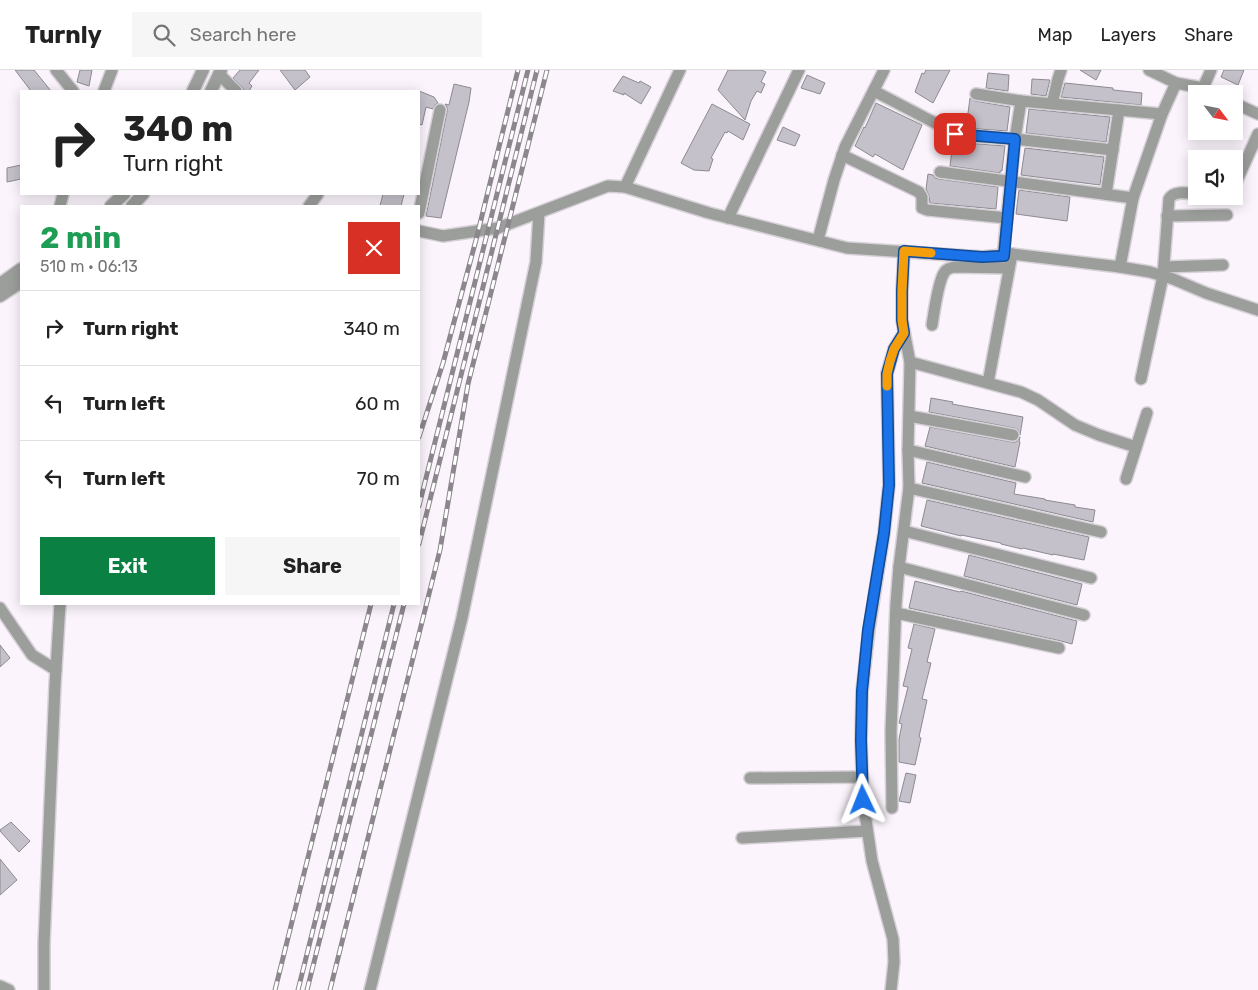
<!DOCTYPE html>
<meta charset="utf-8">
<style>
:root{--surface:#fff;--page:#f6f6f6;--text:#222;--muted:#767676;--line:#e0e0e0;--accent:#0b8043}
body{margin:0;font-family:Rubik,sans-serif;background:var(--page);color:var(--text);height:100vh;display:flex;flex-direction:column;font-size:19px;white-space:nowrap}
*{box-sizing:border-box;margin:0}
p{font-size:16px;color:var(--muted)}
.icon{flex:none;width:28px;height:28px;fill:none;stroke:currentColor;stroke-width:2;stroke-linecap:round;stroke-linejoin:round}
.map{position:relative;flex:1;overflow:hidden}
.panel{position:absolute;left:20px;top:135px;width:400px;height:400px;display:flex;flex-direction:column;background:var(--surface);border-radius:0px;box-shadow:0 2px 12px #0003}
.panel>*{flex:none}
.hud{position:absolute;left:20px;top:20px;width:400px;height:105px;border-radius:0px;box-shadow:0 2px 12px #0003;background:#fff;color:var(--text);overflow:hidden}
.needle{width:32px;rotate:122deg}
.controls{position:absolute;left:1188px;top:15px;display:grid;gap:10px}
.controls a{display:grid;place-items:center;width:55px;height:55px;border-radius:0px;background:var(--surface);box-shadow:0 2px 12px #0003;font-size:25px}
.pin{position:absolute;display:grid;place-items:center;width:42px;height:42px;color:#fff;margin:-21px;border-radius:10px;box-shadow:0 2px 8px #0006}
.me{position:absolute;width:55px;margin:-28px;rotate:358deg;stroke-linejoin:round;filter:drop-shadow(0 0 4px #0008)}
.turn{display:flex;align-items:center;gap:18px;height:105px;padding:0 20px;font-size:22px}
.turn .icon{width:65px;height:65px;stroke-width:2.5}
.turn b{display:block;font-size:35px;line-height:42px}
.round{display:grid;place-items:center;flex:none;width:52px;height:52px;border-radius:0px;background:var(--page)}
.headline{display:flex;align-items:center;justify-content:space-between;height:85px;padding:0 20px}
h1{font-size:30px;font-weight:700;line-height:38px;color:#1e9e55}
.button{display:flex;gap:10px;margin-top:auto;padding:10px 20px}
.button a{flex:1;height:58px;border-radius:0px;background:var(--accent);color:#fff;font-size:20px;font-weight:700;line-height:58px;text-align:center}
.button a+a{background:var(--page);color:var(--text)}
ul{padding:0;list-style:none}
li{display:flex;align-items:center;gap:15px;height:75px;padding:0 20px;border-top:1px solid var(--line)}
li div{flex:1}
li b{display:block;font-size:19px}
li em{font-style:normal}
header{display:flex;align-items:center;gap:30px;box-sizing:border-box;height:70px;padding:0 25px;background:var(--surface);border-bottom:1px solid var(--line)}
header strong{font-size:24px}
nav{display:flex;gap:28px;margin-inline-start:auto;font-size:18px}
.search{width:350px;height:45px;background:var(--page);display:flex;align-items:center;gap:12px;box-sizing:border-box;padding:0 18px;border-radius:0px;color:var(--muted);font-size:19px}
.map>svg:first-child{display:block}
.building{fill:#c5c1ca;stroke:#8d8a92}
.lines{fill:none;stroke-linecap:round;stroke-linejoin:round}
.minor-casing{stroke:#d6d0d7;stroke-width:14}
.tertiary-casing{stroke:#d6d0d7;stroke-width:15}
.minor{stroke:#9b9e9b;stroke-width:11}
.tertiary{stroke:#9b9e9b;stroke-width:12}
.rail-casing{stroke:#8c878d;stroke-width:5}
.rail{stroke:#fff;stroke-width:3;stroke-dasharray:9;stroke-linecap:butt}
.route-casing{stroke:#114b97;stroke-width:12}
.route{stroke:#1a73e8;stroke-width:9}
.slow{stroke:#f59e0b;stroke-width:9}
</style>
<header>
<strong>Turnly</strong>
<div class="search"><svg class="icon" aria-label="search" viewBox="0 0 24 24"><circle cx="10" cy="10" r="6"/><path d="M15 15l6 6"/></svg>Search here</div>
<nav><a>Map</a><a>Layers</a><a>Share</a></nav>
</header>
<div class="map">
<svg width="1258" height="920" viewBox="0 0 1258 920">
<rect width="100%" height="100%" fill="#fbf4fc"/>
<g class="building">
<polygon points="15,0 34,0 51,21 31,21"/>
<polygon points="80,0 92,0 89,16 77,12"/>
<polygon points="240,0 259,0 249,13 252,16 249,21 245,21 241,16 233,8"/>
<polygon points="280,0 305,0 310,7 295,20"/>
<polygon points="728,0 761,0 766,2 761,12 765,14 761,23 757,21 751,31 745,50 718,20"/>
<polygon points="926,0 950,0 933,33 915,22 922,3 924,4"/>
<polygon points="1080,0 1101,0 1096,10"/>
<polygon points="1224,0 1244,0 1238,15 1221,7"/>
<polygon points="988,3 1009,5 1008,21 986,18"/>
<polygon points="807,5 825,13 820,24 801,18"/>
<polygon points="623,6 639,13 640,11 651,17 641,34 624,23 624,25 613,21"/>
<polygon points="1032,9 1050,10 1046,26 1031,24"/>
<polygon points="1065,13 1113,18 1113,20 1142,23 1141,35 1061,27"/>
<polygon points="454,14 471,18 469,32 441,148 426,146 447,42 447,37 445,34 449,35"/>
<polygon points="419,21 434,27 438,33 435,35 433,39 426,37 422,55 419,54"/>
<polygon points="970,28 975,31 1010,37 1007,61 966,58"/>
<polygon points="876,33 922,55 903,100 875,84 873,87 855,76 864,57 865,58"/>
<polygon points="712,34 750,54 743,70 728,61 727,63 725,62 711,88 713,89 709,101 694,100 681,93"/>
<polygon points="1029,39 1110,47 1106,72 1026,63"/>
<polygon points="783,57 800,65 795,76 777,70"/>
<polygon points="953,72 1005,76 1002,101 1000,101 1000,103 950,96"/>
<polygon points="1025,78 1104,87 1100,115 1021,105"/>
<polygon points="21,95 21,109 7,112 7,98"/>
<polygon points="928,104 933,105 935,108 939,109 998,117 996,139 930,133 929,126 926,119"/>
<polygon points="1019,120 1070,127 1067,151 1016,144"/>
<polygon points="383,124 404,124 401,136 380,136"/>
<polygon points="931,328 953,332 952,334 1023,347 1020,365 1018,360 1014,358 929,342"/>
<polygon points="930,357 1012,372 1016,372 1020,367 1019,372 1020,372 1015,397 925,376"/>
<polygon points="927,392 1016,413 1014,424 1045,429 1045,430 1075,435 1075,437 1095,440 1093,452 922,413"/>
<polygon points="927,430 1089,467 1084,490 1053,484 1053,485 1023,478 1022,479 1001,474 1001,473 961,465 961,466 921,456"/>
<polygon points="969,485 1082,514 1077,535 964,506"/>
<polygon points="915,511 960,522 961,521 1077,551 1072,574 1061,571 909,538"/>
<polygon points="914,554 935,559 927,592 931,593 922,629 927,630 919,667 921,668 915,695 899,692 899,669 902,654 899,653 908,617 903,616 912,579 908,578"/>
<polygon points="0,575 10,588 0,597"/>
<polygon points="906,703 916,705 910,733 899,731"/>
<polygon points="11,752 30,771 19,782 0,761 0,760"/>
<polygon points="0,789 17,810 0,825"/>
</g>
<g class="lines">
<defs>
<g id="minor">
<polyline points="56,0 73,21"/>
<polyline points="1149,0 1176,13"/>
<polyline points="219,4 236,21"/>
<polyline points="1203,18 1211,0"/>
<polyline points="104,21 112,0"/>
<polyline points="874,21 939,55"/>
<polyline points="976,24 1021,31 1162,44"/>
<polyline points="1234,33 1258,44"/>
<polyline points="1052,34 1058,9 1061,0"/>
<polyline points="955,65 1015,69 1113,80"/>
<polyline points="842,85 919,122 922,127 922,138 927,140 1007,148"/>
<polyline points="940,102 1133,128"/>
<polyline points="625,117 680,0"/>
<polyline points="1234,117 1258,64"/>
<polyline points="1106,124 1119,40"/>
<polyline points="60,136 63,124"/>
<polyline points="309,136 318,124"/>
<polyline points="419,143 440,40"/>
<polyline points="1167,146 1227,145"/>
<polyline points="728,148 799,0"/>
<polyline points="419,161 443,166 498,158 608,116 625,117 709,143 847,178 982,187 1012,184 1120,197 1133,128 1162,44 1176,13 1203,18 1215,24"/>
<polyline points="818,170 834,110 845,77 884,0"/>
<polyline points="1003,186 1015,69 1021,31"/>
<polyline points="1120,197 1150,202 1173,209 1206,223 1258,240"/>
<polyline points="1164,197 1223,195"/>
<path d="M932 255C934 243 938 212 944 203 946 199 950 198 954 197L1009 198"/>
<polyline points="910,292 1021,322 1038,330 1075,355 1099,365 1136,377"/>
<path d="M1141 309 1163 206 1169 129C1174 120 1187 123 1196 124"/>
<polyline points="988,313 1012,184"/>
<polyline points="909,346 1013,365"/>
<polyline points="908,380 1025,407"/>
<polyline points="1126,409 1147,343"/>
<polyline points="909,418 1101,462"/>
<polyline points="904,461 1091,508"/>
<polyline points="899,497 1084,545"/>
<polyline points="0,538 32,585 56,600"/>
<polyline points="896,543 1059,578"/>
<polyline points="750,708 862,707"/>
<polyline points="892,738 891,661 896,534 899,497 909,418 908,380 910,292 902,250 902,221 904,181"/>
<polyline points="742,768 867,761"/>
<polyline points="0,916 9,920"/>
<polyline points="44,920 44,874 55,615 60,534"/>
<polyline points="370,920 462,548 536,192 539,143"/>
<polyline points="891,920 894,892 893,869 872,791 863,730 861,670 862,621 869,560 884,463 889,415 887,303 894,279 904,263"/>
</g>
<g id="tertiary">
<polyline points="193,21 203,0"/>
<polyline points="211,21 221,0"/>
<polyline points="111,136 124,124"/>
<polyline points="132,136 143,124"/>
<polyline points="0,214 21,199"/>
<polyline points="0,226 21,212"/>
</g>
</defs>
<use href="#minor" class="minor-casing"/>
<use href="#tertiary" class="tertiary-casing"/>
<use href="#minor" class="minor"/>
<use href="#tertiary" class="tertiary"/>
<defs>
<g id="rail">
<polyline points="419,367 443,293 476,170 518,0"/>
<polyline points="419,436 528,0"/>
<polyline points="419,474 537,0"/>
<polyline points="275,920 371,534"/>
<polyline points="298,920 394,534"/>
<polyline points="307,920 404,534"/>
<polyline points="330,920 440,480 468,314 547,0"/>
</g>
</defs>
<use href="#rail" class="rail-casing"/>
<use href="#rail" class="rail"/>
</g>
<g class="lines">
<defs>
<polyline id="route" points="863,730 861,670 862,621 868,560 884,463 889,415 887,304 894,279 904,263 902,250 902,221 904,181 982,187 1004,186 1015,69 955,64"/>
</defs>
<use href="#route" class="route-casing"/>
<use href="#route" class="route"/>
<polyline class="slow" points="887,316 887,304 890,291 894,279 904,263 902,250 902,221 904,181 931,183"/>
</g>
</svg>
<div class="controls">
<a><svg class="needle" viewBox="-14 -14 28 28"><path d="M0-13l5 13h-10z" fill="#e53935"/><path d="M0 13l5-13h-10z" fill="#767676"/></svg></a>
<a><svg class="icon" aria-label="sound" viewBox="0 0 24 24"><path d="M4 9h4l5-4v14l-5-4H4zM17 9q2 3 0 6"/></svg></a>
</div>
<div class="pin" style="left:955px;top:64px;background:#d93025"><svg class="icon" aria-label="arrive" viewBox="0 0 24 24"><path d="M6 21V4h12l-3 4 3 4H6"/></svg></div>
<svg class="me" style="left:863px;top:730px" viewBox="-20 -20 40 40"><path d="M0-17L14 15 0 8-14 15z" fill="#1a73e8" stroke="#fff" stroke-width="4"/></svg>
<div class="hud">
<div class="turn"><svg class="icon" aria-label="right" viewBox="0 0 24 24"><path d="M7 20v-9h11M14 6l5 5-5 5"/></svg><div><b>340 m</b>Turn right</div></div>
</div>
<section class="panel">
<div class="headline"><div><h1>2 min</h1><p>510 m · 06:13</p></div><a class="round" style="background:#d93025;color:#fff"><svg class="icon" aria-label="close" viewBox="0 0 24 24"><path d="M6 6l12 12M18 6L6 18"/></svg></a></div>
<ul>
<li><svg class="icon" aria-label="right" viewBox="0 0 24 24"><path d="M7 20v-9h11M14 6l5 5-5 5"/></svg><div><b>Turn right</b></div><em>340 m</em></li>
<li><svg class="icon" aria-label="left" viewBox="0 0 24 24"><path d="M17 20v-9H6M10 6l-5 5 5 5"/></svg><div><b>Turn left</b></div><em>60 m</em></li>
<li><svg class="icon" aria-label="left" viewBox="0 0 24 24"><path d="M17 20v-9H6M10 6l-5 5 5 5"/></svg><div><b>Turn left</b></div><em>70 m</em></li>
</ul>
<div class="button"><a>Exit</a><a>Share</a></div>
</section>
</div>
